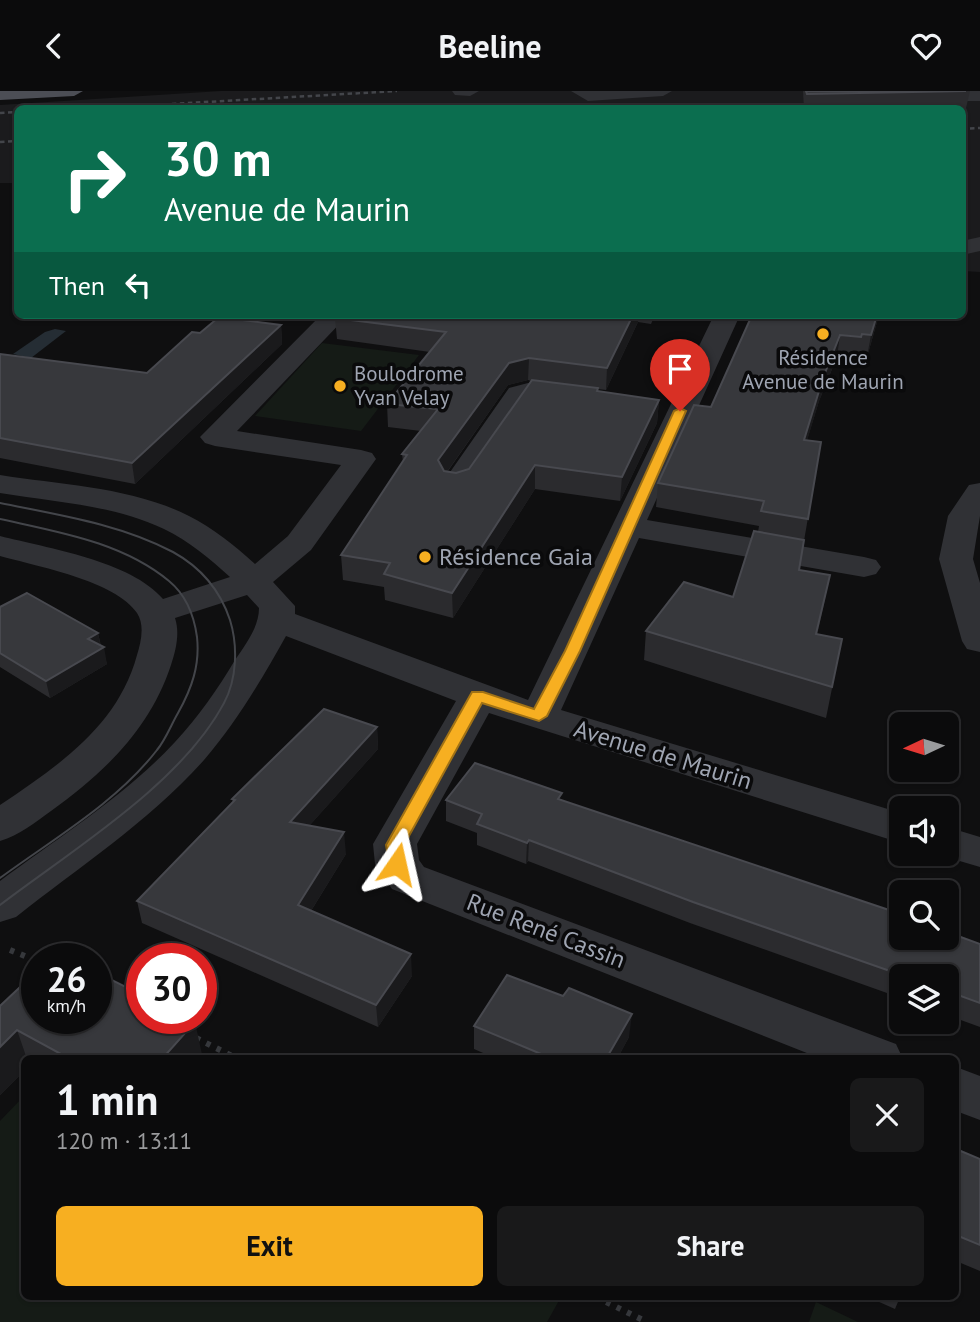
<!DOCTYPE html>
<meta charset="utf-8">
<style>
:root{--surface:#0b0b0c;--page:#19191a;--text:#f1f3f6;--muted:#9a9b9d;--line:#2b2b2d;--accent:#f7af21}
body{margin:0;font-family:"PT Sans",sans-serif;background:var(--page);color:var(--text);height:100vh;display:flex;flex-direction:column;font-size:26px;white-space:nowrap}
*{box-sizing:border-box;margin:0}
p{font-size:23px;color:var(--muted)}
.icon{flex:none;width:38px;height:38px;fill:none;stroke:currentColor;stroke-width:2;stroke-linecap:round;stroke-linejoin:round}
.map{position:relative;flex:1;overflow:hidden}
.side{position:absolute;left:21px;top:964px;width:938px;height:245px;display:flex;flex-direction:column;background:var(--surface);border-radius:10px;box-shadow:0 2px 5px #0004,0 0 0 2px var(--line)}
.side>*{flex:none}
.hud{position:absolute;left:14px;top:14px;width:952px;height:214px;border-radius:10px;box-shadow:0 2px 5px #0004,0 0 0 2px var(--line);background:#0b6e4f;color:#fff;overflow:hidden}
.needle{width:46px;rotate:266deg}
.controls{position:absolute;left:889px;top:621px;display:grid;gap:14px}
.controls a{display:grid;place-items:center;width:70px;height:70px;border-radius:10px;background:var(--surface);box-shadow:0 2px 5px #0004,0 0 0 2px var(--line);font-size:35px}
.speed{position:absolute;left:21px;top:852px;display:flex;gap:14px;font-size:35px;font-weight:700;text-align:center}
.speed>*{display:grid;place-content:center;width:91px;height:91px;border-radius:50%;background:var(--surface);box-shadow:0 2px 5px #0004,0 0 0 2px var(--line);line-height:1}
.speed small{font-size:18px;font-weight:400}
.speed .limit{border:10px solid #d22;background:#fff;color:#111}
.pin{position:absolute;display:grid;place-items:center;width:60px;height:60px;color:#fff;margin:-72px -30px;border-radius:50% 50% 50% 0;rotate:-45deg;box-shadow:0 0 7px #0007}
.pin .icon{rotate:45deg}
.me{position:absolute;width:77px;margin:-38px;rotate:11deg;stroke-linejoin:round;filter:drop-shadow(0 0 5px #0008)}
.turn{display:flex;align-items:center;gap:24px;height:147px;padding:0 35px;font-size:32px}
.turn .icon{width:91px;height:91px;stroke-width:2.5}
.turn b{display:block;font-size:49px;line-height:60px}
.then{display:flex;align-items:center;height:66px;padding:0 35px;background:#0003;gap:14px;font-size:26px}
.round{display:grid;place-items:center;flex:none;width:74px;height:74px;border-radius:10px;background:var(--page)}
.summary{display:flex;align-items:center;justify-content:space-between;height:119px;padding:0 35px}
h1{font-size:42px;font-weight:700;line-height:52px}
.button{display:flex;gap:14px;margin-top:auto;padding:14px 35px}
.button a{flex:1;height:80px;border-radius:10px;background:var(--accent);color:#111;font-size:28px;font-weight:700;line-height:80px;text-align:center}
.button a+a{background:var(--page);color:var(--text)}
header{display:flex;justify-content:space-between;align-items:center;height:91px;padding:0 35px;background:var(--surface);font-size:32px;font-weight:700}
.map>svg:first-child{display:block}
.built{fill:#1b1b1d}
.green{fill:#151b16}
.water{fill:#252d34}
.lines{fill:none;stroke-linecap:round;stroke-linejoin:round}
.path-far1{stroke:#36383c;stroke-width:2.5;stroke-dasharray:2 2.5;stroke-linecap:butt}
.path{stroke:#36383c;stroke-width:6;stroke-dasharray:4.5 7;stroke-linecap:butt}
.minor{fill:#303135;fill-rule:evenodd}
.major{fill:#4c4e55;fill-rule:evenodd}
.tram{stroke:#43454a;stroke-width:2}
.rail{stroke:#43454a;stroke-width:2.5;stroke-dasharray:4.5 3.5;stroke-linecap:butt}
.wall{fill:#2b2b2e;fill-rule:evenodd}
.shaded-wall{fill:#1a1a1c}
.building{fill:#37383c;stroke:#48494f;stroke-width:2}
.route{fill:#f7af21;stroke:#a17215;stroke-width:2}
.poi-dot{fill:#f7af21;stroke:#0a0a0b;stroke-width:2.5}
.labels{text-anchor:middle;stroke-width:7;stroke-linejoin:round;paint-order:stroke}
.far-poi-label{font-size:21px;fill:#9fa5b2;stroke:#0a0a0b}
.poi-label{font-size:24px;fill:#9fa5b2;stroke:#0a0a0b;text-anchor:start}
.street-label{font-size:24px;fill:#9fa5b2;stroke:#0a0a0b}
</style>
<header><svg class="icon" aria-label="back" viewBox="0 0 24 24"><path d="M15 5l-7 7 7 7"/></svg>Beeline<svg class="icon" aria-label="heart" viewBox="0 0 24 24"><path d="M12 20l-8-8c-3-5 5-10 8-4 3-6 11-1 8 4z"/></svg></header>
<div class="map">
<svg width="980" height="1231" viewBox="0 0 980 1231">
<rect width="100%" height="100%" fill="#0f0f10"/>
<polygon class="built" points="221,0 980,0 980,181 963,180 962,18 18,18 17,92 0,92 0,14"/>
<g class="green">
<polygon points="322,252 419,264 361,340 255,325"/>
<polygon points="24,1005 24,1206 561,1206 547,1231 0,1231 0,1030"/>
<polygon points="816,1211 858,1231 809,1231"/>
</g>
<polygon class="water" points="55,238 66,240 31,267 13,263 45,241"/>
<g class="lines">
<polyline class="path-far1" points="227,229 239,226 277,227"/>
<g class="path">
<polyline points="10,859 37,870"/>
<polyline points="196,947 238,968"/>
<polyline points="596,1206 647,1231"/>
</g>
<g class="minor">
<polygon points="452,0 479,0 470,5 455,4"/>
<polygon points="571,0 672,0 663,5 588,10"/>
<polygon points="860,0 980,0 980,10 877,10"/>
<polygon points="980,146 980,160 962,164 962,150"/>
<path d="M321 224H348L237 340 361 359 372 362 376 368 311 459 273 491 295 515V523L528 609 714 224H740L647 429 864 466 876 469 881 476 876 483 864 486 639 447 561 619 901 722V752L489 622 417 753 419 769 424 776 896 953 903 968H822L392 798 375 773 373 753 456 610 286 545C262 588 236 632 204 669 150 730 79 776 16 826L0 831V790C59 746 125 705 175 651 198 626 218 598 235 569 246 553 259 536 259 517L247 504 175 527C180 542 176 559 171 574 150 638 104 682 51 720 34 732 20 744 0 750V714C58 675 118 635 137 564 141 551 145 534 137 522 116 490 36 475 0 465V445C47 457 131 470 163 508L230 486C210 468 189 450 164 438 114 414 54 411 0 402V384C62 394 132 396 189 425 213 437 235 455 255 473L288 445 341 374 215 355 205 352 200 346Z"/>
<polygon points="528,292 584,300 588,306 584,312 574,314 529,309 467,401 456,403 445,401 441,394 509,297"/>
<polygon points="980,392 980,425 973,468 980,492 980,561 967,558 962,550 939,468 948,425 969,394"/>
<polygon points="947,736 980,746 980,776 936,763 947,763"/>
<polygon points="956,976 980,985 980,1029 956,1020"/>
</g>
<polygon class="major" points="0,0 83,0 74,5 0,9"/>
<g class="tram">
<path d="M0 412C59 424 120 433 173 461 202 477 220 499 230 529 238 555 237 588 224 612 181 693 72 759 0 814"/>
<path d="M0 428C58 441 122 451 169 490 186 504 194 524 197 546 200 574 192 597 178 622 171 634 166 648 157 659 116 712 53 748 0 787"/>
</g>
<g class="rail">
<polyline points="84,18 397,0"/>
<polyline points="0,22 18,21"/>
<polyline points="962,38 980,37"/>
<polyline points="0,51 18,50"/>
</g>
</g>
<g class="wall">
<polygon points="803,0 970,0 966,17 928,18 804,18"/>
<path d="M338 224H655L651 233 638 231 606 299 598 298V300L659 309 657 332 620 410 535 398 453 527 385 509 384 496 343 489 341 464 403 371 402 363 421 340 388 336 387 313 430 261 337 248 335 227ZM528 289 531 290 469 378 456 382 448 380 508 294Z"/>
<polygon points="752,224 879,224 867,266 858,265 857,269 837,266 819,310 807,349 821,351 799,479 830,484 817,543 842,548 826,627 644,569 646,540 733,506 758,441 759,435 656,416 658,392 711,316"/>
<polygon points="281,234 282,253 135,393 0,367 0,263 147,282 200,242"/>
<polygon points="0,516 98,542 101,555 107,573 50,607 0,576"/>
<polygon points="377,636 378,658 309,735 346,763 311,820 412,885 378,936 142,832 137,810 233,711 232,708"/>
<polygon points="446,709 562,709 901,847 980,853 980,936 947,924 947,886 901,886 901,907 690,832 528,770 526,773 477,754 477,742 446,730"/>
<polygon points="563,905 629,946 617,968 497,968 474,958 474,935"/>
<polygon points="0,915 203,968 24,968 24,980 0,1004"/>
<polygon points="956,1058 980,1068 980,1180 956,1170"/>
<polygon points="868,1206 900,1206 895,1218"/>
</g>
<g class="shaded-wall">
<polygon points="633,224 639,224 638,231 606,299 607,277"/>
<polygon points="877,224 879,224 867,266 871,244"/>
<polygon points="281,234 282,253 135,393 132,372"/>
<polygon points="840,244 837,266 819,310 800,373 804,349 823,287"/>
<polygon points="529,267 528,289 508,294 439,392 438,369 509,272"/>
<polygon points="659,309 657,332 620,410 622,386"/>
<polygon points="535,374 535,398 453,527 452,502"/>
<polygon points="830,484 824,513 811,573 816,543"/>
<polygon points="98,542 101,557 104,556 107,573 50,607 46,590 88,548"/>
<polygon points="377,636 378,658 293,753 290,731"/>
<polygon points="344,741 346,763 301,836 298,814"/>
<polygon points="529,749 528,770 526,773 527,752"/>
<polygon points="411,863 412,885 378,936 376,914"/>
<polygon points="632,923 629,946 617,968 606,968"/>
<polygon points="195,931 203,968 162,968"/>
<polygon points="17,939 27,968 24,968 24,980 0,1004 0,956"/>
</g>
<g class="building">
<polygon points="806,0 966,0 807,3"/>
<polygon points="338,224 633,224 607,277 529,267 509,272 438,369 444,380 456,382 469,378 532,289 598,297 597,300 659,309 622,386 535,374 452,502 384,483 390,472 341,464 407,364 402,363 438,318 387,313 446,241 335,227"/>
<polygon points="752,224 877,224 871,244 862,243 861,246 840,244 823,287 804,349 821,351 808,428 761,420 764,410 658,392 694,314 711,316"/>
<polygon points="219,226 281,234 132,372 0,347 0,263 147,282 192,241 200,242"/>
<polygon points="754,440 804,449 799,479 830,484 816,543 842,548 832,596 646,540 684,491 733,506"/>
<polygon points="27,502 98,542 88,548 104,556 46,590 0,562 0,516"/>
<polygon points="324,618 377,636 290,731 344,741 298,814 411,863 376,914 137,810 235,709 232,708"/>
<polygon points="475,672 562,702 558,708 901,823 901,847 947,847 947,841 980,853 980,912 947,900 947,886 907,886 693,811 529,749 527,752 477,733 482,723 446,709"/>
<polygon points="57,861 72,868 50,868"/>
<polygon points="37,880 37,928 96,928 96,881 142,904 142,928 187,928 195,931 162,968 70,968 17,939 0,956 0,915"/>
<polygon points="507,884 563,905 569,897 632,923 606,968 553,968 474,935"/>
<polygon points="956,1058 980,1068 980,1154 956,1144"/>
</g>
<polygon class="route" points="680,317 686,320 580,560 547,625 539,630 482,612 404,754 406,773 403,778 390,778 386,754 472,601 483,601 534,618 565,560 674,320"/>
<g class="poi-dot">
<circle cx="823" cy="243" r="7"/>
<circle cx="340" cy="295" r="7"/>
<circle cx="425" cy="466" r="7"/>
</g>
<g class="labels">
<g class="far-poi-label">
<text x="823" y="274">Résidence<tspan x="823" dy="24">Avenue de Maurin</tspan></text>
<text x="354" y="290" text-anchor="start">Boulodrome<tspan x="354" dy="24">Yvan Velay</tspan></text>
</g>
<g class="poi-label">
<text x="439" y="474">Résidence Gaia</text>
</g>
<g class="street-label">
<text transform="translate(663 664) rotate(17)" y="8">Avenue de Maurin</text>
<text transform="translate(546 840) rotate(21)" y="8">Rue René Cassin</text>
</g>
</g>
</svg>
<div class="controls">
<a><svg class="needle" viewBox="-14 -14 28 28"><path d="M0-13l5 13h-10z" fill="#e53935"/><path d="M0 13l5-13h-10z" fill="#9a9b9d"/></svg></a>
<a><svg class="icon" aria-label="sound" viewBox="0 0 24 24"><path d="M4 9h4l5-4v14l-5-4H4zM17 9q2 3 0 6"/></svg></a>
<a><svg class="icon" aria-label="search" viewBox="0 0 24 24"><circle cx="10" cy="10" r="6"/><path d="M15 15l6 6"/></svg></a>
<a><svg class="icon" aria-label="layers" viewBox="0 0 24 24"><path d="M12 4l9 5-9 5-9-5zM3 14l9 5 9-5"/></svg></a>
</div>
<div class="speed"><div>26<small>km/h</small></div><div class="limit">30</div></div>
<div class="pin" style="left:680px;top:320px;background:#d93025"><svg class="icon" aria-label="arrive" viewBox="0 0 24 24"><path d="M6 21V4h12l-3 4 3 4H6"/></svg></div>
<svg class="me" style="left:397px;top:773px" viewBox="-20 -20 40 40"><path d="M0-17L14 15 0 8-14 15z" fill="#f7af21" stroke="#fff" stroke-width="4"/></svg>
<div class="hud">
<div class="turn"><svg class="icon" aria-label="right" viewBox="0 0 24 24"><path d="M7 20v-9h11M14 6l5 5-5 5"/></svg><div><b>30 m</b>Avenue de Maurin</div></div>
<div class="then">Then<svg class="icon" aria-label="left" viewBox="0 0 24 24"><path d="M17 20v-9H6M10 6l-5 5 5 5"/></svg></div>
</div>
<section class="side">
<div class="summary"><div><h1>1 min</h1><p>120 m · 13:11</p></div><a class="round"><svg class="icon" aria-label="close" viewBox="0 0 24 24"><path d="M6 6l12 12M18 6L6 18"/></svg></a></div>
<div class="button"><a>Exit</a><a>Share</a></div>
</section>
</div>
